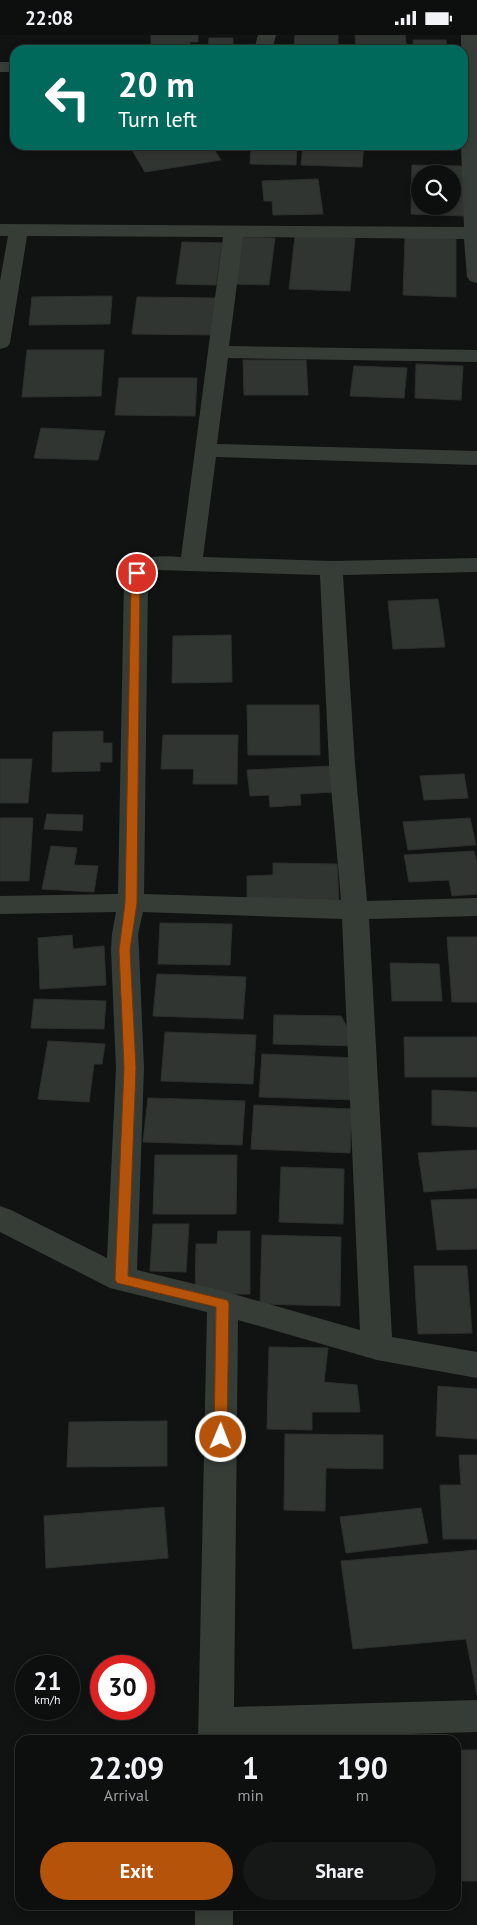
<!DOCTYPE html>
<style>
:root{--surface:#0d0e0e;--page:#161717;--text:#f1f3f6;--muted:#9a9c9e;--line:#2d2e2e;--accent:#b45309}
body{margin:0;font-family:"PT Sans",sans-serif;background:var(--page);color:var(--text);height:100vh;display:flex;flex-direction:column;font-size:19px;white-space:nowrap}
*{box-sizing:border-box;margin:0}
p{font-size:16px;color:var(--muted)}
.icon{flex:none;width:28px;height:28px;fill:none;stroke:currentColor;stroke-width:2;stroke-linecap:round;stroke-linejoin:round}
.map{position:relative;flex:1;overflow:hidden}
.side{position:absolute;left:15px;top:1700px;width:446px;height:175px;display:flex;flex-direction:column;background:var(--surface);border-radius:15px;box-shadow:0 2px 8px #0003,0 0 0 1px var(--line)}
.side>*{flex:none}
.guide{position:absolute;left:10px;top:10px;width:458px;height:105px;border-radius:15px;box-shadow:0 2px 8px #0003,0 0 0 1px var(--line);background:#00695c;color:#fff;overflow:hidden}
.tools{position:absolute;left:411px;top:130px;display:grid;gap:10px}
.tools a{display:grid;place-items:center;width:50px;height:50px;border-radius:50%;background:var(--surface);box-shadow:0 2px 8px #0003,0 0 0 1px var(--line);font-size:25px}
.speed{position:absolute;left:15px;top:1620px;display:flex;gap:10px;font-size:25px;font-weight:700;text-align:center}
.speed>*{display:grid;place-content:center;width:65px;height:65px;border-radius:50%;background:var(--surface);box-shadow:0 2px 8px #0003,0 0 0 1px var(--line);line-height:1}
.speed small{font-size:12px;font-weight:400}
.speed .limit{border:8px solid #d22;background:#fff;color:#111}
.pin{position:absolute;display:grid;place-items:center;width:42px;height:42px;color:#fff;margin:-21px;border:2px solid #fff;border-radius:50%;box-shadow:0 1px 5px #0007}
.me{position:absolute;width:55px;margin:-28px;rotate:1deg;stroke-linejoin:round;filter:drop-shadow(0 0 4px #0008)}
.turn{display:flex;align-items:center;gap:18px;height:105px;padding:0 25px;font-size:22px}
.turn .icon{width:65px;height:65px;stroke-width:2.5}
.turn b{display:block;font-size:35px;line-height:42px}
.eta{display:flex;justify-content:space-evenly;align-items:center;height:85px;text-align:center}
.eta b{font-size:30px;font-weight:800;line-height:35px}
.cta{display:flex;gap:10px;margin-top:auto;padding:10px 25px}
.cta a{flex:1;height:58px;border-radius:30px;background:var(--accent);color:#fff;font-size:20px;font-weight:800;line-height:58px;text-align:center}
.cta a+a{background:var(--page);color:var(--text)}
.status{display:flex;justify-content:space-between;align-items:center;height:35px;padding:0 25px;background:var(--surface);direction:ltr}
.status svg{height:14px;fill:currentColor}
.map>svg:first-child{display:block}
.building{fill:#313532;stroke:#2b2f2d;fill-rule:evenodd}
.lines{fill:none;stroke-linecap:round;stroke-linejoin:round}
.street{fill:#363d37;fill-rule:evenodd}
.route{fill:#b45309;stroke:#753606}
</style>
<div class="status"><b>22:08</b><svg viewBox="0 0 49 12"><path d="M0 12V9h3v3zM5 12V6h3v6zM10 12V3h3v9zM15 12V0h3v12zM26 1h20v11H26zM47 4h2v5h-2z"/></svg></div>
<div class="map">
<svg width="477" height="1890" viewBox="0 0 477 1890">
<rect width="100%" height="100%" fill="#111312"/>
<g class="building">
<polygon points="151,0 198,0 198,7 190,7 190,13 151,14"/>
<polygon points="295,0 338,0 338,13 294,13"/>
<polygon points="355,0 405,0 407,15 356,15"/>
<polygon points="209,3 233,3 233,15 208,15"/>
<polygon points="413,5 446,5 447,15 414,15"/>
<polygon points="129,110 211,110 221,125 145,137"/>
<polygon points="251,110 297,110 296,130 250,129"/>
<polygon points="303,110 364,110 362,132 301,130"/>
<path d="M412 130 464 131V181L411 179ZM420 139H452V171H420Z"/>
<polygon points="318,144 323,179 273,180 272,166 264,166 262,146"/>
<polygon points="295,201 355,203 350,256 289,254"/>
<polygon points="239,202 275,203 269,250 232,249"/>
<polygon points="405,202 456,204 456,262 403,260"/>
<polygon points="182,207 222,208 216,250 176,249"/>
<polygon points="112,261 110,289 29,290 32,262"/>
<polygon points="137,262 218,263 215,300 132,299"/>
<polygon points="27,315 104,315 101,361 22,362"/>
<polygon points="243,325 306,325 308,360 244,360"/>
<polygon points="416,329 463,331 461,365 415,363"/>
<polygon points="354,331 407,333 404,363 350,361"/>
<polygon points="119,343 197,343 195,381 115,380"/>
<polygon points="41,393 105,396 98,425 34,423"/>
<polygon points="438,564 445,612 393,614 388,566"/>
<polygon points="231,600 232,647 172,648 173,601"/>
<polygon points="247,670 319,670 320,720 248,720"/>
<polygon points="103,696 103,708 112,708 112,727 100,727 100,736 52,737 53,697"/>
<polygon points="163,700 238,700 237,749 193,749 194,734 161,734"/>
<polygon points="0,724 32,724 28,768 0,768"/>
<polygon points="331,731 335,757 300,759 301,770 270,772 269,760 250,761 247,735"/>
<polygon points="464,739 468,763 424,765 420,741"/>
<polygon points="47,779 83,780 82,796 44,794"/>
<polygon points="0,783 33,783 29,846 0,846"/>
<polygon points="470,783 476,810 408,815 403,787"/>
<polygon points="51,811 77,813 74,830 98,831 94,857 42,854"/>
<polygon points="474,816 477,827 477,859 452,861 449,845 409,847 404,820"/>
<polygon points="273,828 337,829 339,866 247,866 247,841 273,840"/>
<polygon points="160,888 232,889 230,930 158,929"/>
<polygon points="72,900 73,914 104,911 106,950 40,954 38,903"/>
<polygon points="447,902 477,902 477,967 452,967"/>
<polygon points="390,928 439,929 442,966 392,966"/>
<polygon points="157,939 246,942 243,984 153,981"/>
<polygon points="34,964 106,966 104,994 31,993"/>
<polygon points="274,980 341,981 358,1011 273,1009"/>
<polygon points="165,997 256,1000 253,1049 161,1046"/>
<polygon points="404,1002 477,1002 477,1042 405,1042"/>
<polygon points="48,1006 105,1009 102,1029 94,1029 89,1067 38,1064"/>
<polygon points="262,1019 357,1023 356,1065 259,1062"/>
<polygon points="432,1055 477,1057 477,1092 432,1090"/>
<polygon points="148,1063 245,1066 242,1110 143,1107"/>
<polygon points="254,1070 352,1074 350,1118 251,1114"/>
<polygon points="477,1115 477,1153 424,1157 418,1118"/>
<polygon points="155,1120 237,1120 236,1179 153,1179"/>
<polygon points="281,1132 344,1134 343,1189 279,1187"/>
<polygon points="477,1164 477,1214 437,1215 431,1165"/>
<polygon points="153,1189 189,1189 186,1237 150,1236"/>
<polygon points="218,1196 250,1196 250,1259 195,1259 196,1209 217,1209"/>
<polygon points="262,1200 341,1202 340,1271 260,1269"/>
<polygon points="414,1231 467,1231 472,1298 418,1299"/>
<polygon points="269,1312 328,1313 324,1347 357,1350 360,1377 312,1377 312,1395 267,1394"/>
<polygon points="438,1351 477,1354 477,1404 436,1401"/>
<polygon points="167,1386 167,1431 67,1432 69,1387"/>
<polygon points="285,1399 383,1400 383,1434 326,1433 325,1476 284,1475"/>
<polygon points="459,1420 477,1420 477,1504 443,1504 440,1450 461,1450"/>
<polygon points="164,1472 168,1523 46,1533 44,1481"/>
<polygon points="421,1473 428,1508 346,1518 340,1482"/>
<polygon points="477,1515 477,1660 466,1604 353,1614 341,1526"/>
<rect x="456" y="1715" width="21" height="131"/>
</g>
<g class="lines">
<g class="street">
<polygon points="258,0 276,0 272,15 254,15"/>
<path d="M461 0H477V248L470 246 467 242 464 204 243 202 229 311 477 315V327L228 323 217 409 477 416V430L216 422 203 522 331 526 477 523V537L343 540 355 729 367 866 477 863V881L369 884 392 1302 477 1317V1343L377 1325 238 1285 234 1672 477 1665V1697L198 1705 207 1277 110 1253 0 1197V1171L11 1175 107 1223 116 1033 111 915 112 899 116 877 0 879V861L118 859 124 546C135 520 155 520 181 522L223 202 27 201 10 308 7 312 0 314V246L8 201H0V189L464 192 461 110H462ZM158 535 320 540 329 729 341 865 144 859 148 546 152 538ZM143 877 342 884 360 1295 223 1256 137 1235 144 1033 139 915 138 899Z"/>
<rect x="0" y="27" width="15" height="10"/>
<rect x="195" y="1870" width="38" height="20"/>
</g>
</g>
<polygon class="route" points="134,536 141,536 142,538 140,546 137,868 130,915 136,1033 128,1241 227,1265 229,1268 227,1402 225,1406 221,1408 216,1406 214,1402 216,1272 121,1249 117,1248 115,1244 124,1033 119,915 125,868 131,546"/>
</svg>
<div class="tools">
<a><svg class="icon" aria-label="search" viewBox="0 0 24 24"><circle cx="10" cy="10" r="6"/><path d="M15 15l6 6"/></svg></a>
</div>
<div class="speed"><div>21<small>km/h</small></div><div class="limit">30</div></div>
<div class="pin" style="left:137px;top:538px;background:#d93025"><svg class="icon" aria-label="arrive" viewBox="0 0 24 24"><path d="M6 21V4h12l-3 4 3 4H6"/></svg></div>
<svg class="me" style="left:221px;top:1402px" viewBox="-20 -20 40 40"><circle r="17" fill="#b45309" stroke="#fff" stroke-width="3"/><path d="M0-11L8 9 0 5-8 9z" fill="#fff"/></svg>
<div class="guide">
<div class="turn"><svg class="icon" aria-label="left" viewBox="0 0 24 24"><path d="M17 20v-9H6M10 6l-5 5 5 5"/></svg><div><b>20 m</b>Turn left</div></div>
</div>
<section class="side">
<div class="eta">
<div><b>22:09</b><p>Arrival</p></div>
<div><b>1</b><p>min</p></div>
<div><b>190</b><p>m</p></div>
</div>
<div class="cta"><a>Exit</a><a>Share</a></div>
</section>
</div>
